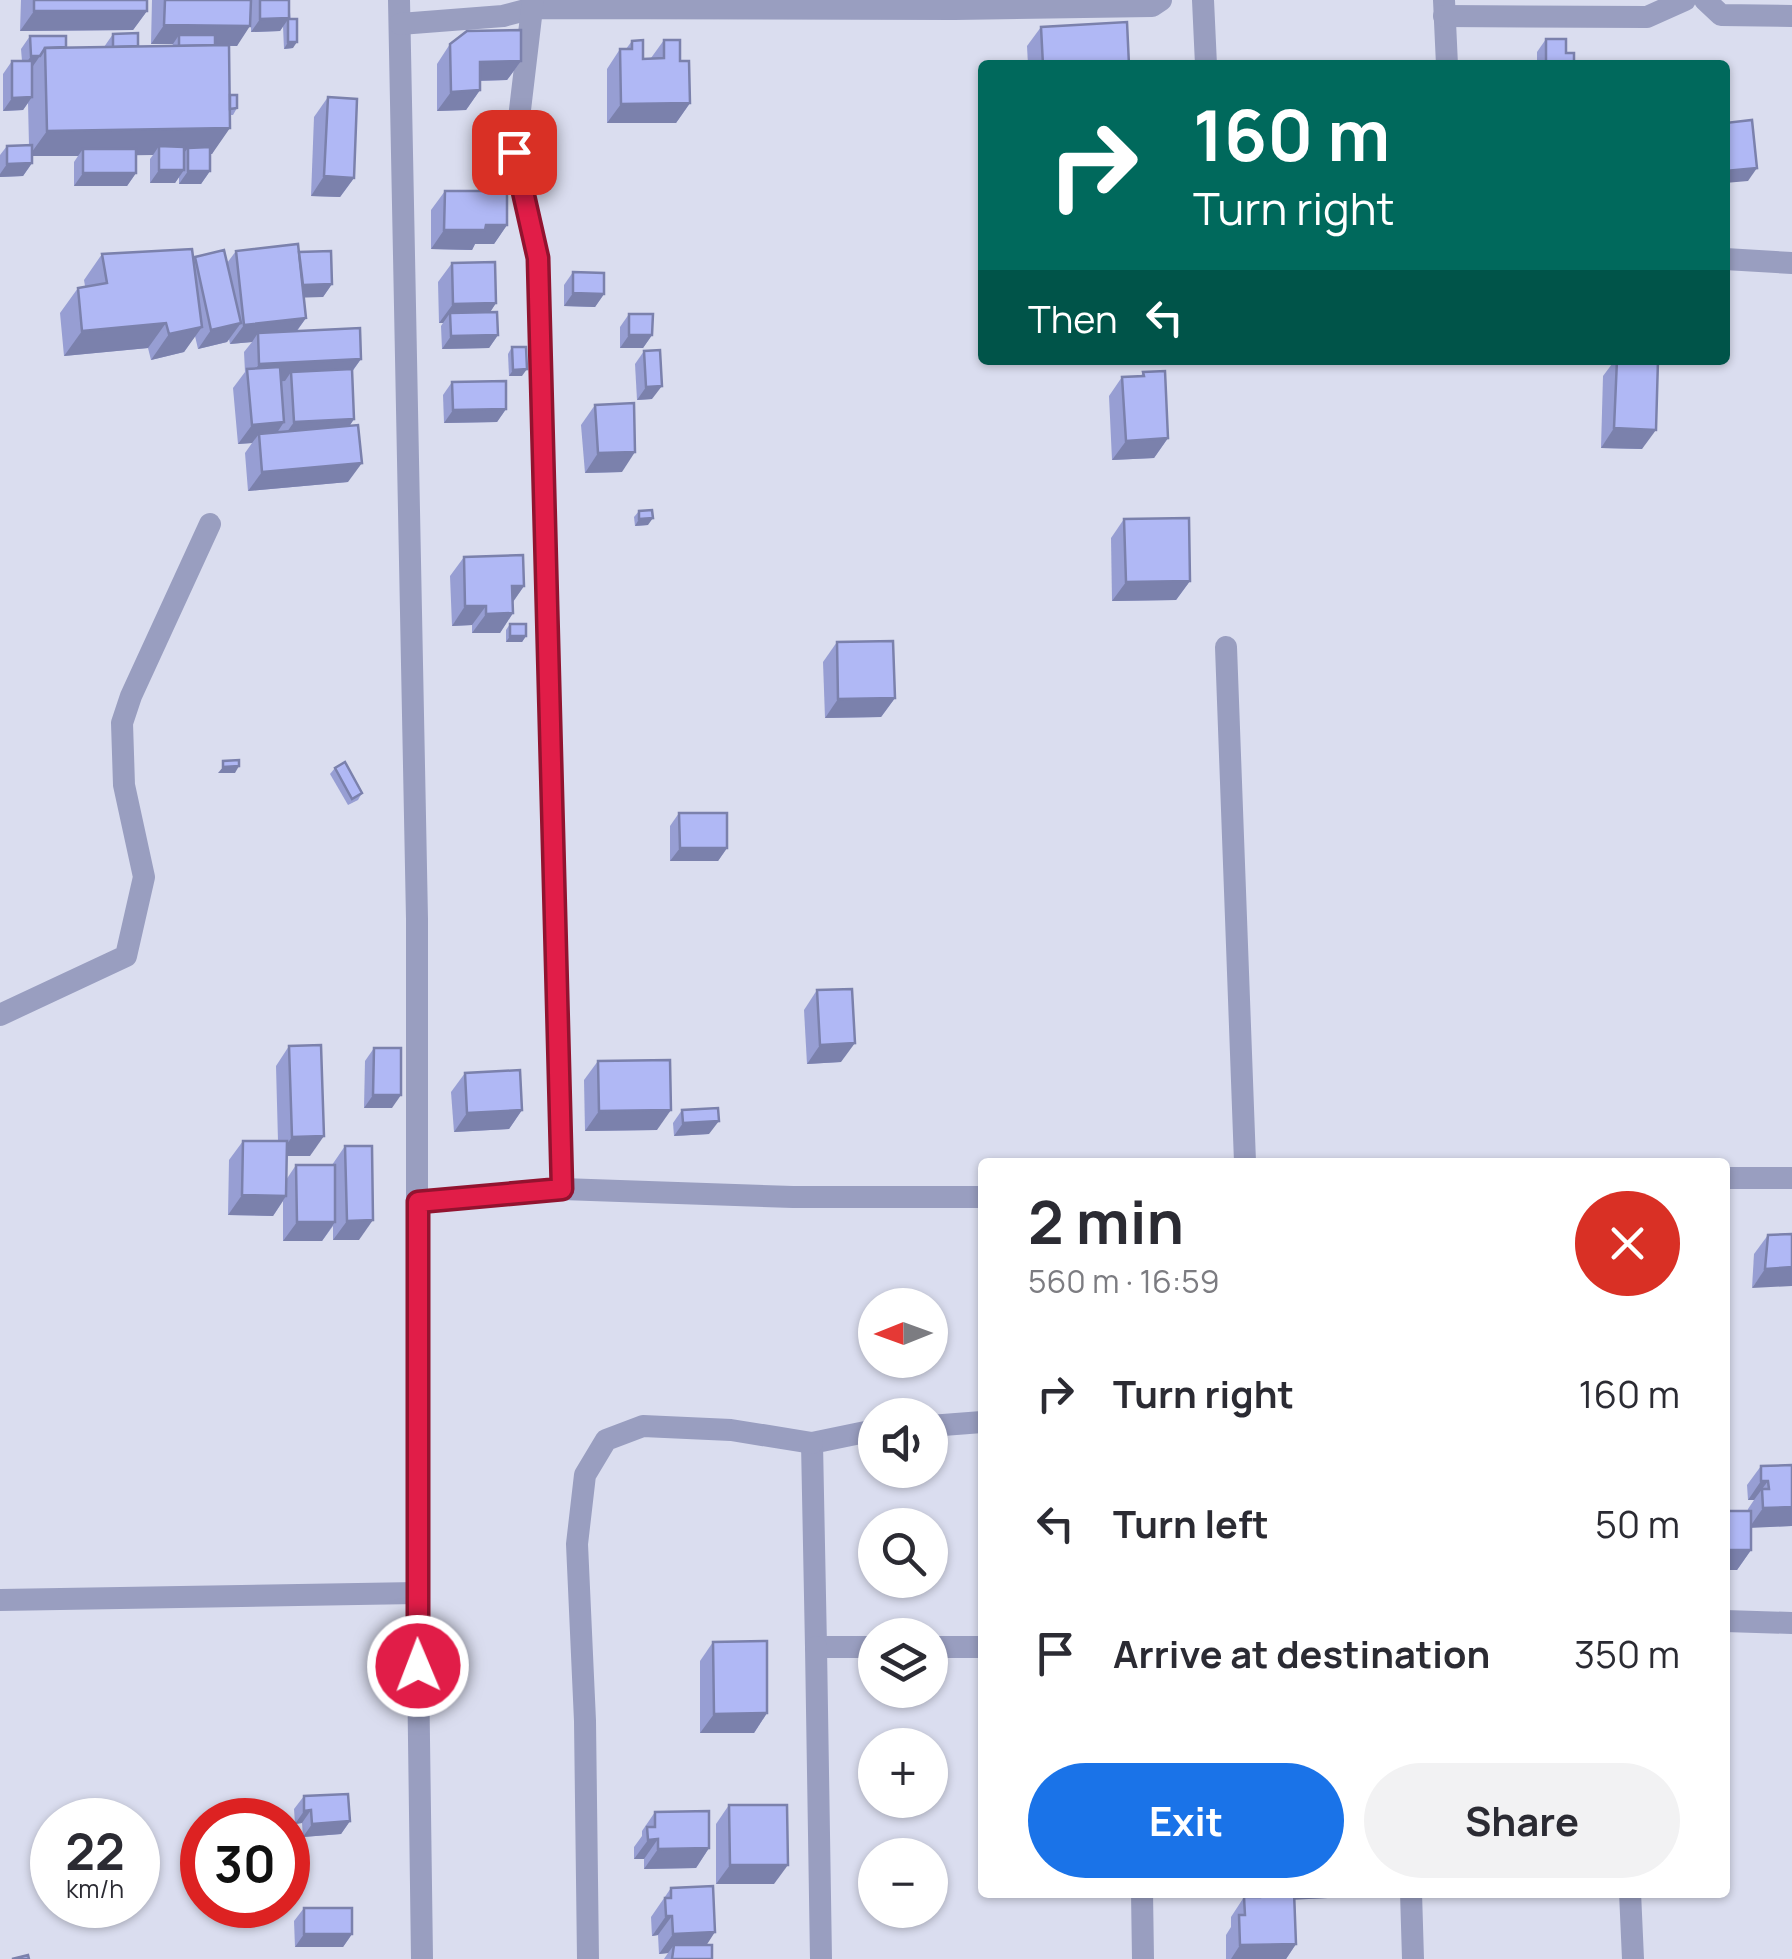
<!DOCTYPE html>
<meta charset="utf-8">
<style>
:root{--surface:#fff;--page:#f2f2f3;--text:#2b2b33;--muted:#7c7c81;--accent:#1a73e8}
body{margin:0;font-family:Manrope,sans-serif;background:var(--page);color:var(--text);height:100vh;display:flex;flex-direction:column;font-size:38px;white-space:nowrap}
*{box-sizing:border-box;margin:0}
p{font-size:32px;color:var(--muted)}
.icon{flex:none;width:55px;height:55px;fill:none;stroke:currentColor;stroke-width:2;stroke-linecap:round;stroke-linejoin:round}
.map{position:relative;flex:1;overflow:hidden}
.panel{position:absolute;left:978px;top:1158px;width:752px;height:740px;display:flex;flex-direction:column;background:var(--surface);border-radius:10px;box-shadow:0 2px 8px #0004}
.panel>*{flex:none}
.hud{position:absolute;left:978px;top:60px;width:752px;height:305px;border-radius:10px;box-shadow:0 2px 8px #0004;background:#00695c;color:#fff;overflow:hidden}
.needle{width:65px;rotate:269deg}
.fabs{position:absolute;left:858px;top:1288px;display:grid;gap:20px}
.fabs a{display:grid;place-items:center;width:90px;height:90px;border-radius:50%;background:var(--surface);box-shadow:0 2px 8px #0004;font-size:50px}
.speed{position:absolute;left:30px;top:1798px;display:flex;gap:20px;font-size:50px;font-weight:700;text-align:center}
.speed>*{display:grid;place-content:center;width:130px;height:130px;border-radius:50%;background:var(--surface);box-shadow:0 2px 8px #0004;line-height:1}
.speed small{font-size:25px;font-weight:400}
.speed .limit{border:15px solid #d22;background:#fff;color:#111}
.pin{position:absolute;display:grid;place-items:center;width:85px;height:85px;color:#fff;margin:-42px;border-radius:20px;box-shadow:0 5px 15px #0006}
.me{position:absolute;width:110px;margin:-55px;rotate:359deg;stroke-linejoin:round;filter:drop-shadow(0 0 8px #0008)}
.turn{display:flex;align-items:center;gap:35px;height:210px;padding:0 50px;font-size:45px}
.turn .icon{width:130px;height:130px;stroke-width:2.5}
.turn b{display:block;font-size:70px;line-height:85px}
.then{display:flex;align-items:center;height:95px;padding:0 50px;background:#0003;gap:20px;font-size:38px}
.round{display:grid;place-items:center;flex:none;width:105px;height:105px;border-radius:52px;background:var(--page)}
.overview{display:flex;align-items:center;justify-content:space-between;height:170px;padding:0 50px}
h1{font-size:60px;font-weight:700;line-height:75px}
.primary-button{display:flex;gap:20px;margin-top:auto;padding:20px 50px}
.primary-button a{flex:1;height:115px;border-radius:60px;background:var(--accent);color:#fff;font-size:40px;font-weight:700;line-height:115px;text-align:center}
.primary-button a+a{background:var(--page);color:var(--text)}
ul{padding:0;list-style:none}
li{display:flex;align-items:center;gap:30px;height:130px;padding:0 50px}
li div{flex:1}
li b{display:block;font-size:38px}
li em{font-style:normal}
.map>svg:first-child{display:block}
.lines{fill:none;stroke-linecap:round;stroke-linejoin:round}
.street{stroke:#999ec0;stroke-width:22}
.wall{fill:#979ed3}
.shaded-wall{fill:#7b81ac}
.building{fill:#b0b8f5;stroke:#7b81ac;stroke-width:2.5}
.route-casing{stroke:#92132f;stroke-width:25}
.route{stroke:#e11d48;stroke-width:18}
</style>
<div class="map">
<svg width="1792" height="1959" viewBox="0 0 1792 1959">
<rect width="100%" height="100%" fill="#daddef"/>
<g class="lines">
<g class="street">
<polyline points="399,0 417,919 417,1593 422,1959"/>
<polyline points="1203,0 1206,65"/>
<polyline points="1444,0 1447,65"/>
<polyline points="1705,0 1721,15 1792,16"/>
<polyline points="1444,16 1647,17 1685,0"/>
<polyline points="400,24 503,16 533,8 955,9 1152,6 1161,0"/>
<polyline points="1725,259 1792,263"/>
<polyline points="1226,647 1245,1162"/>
<polyline points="0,1015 126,956 144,877 124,785 122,723 131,696 210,524"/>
<polyline points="1725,1178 1792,1178"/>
<polyline points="562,1189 793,1197 982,1197"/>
<polyline points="417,1202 562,1189 538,258 515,152 533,0"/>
<polyline points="930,1426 982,1422"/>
<polyline points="875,1430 812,1443 816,1647 875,1647"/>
<polyline points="0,1600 417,1593"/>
<polyline points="1725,1621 1792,1623"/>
<polyline points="816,1647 821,1959"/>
<polyline points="930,1647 982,1647"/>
<polyline points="1142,1892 1143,1959"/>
<polyline points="1411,1892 1413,1959"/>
<polyline points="1630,1892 1633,1959"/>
<polyline points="588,1959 585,1721 577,1544 585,1475 606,1440 643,1426 731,1430 812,1443"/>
</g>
</g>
<g class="wall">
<polygon points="21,0 147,0 147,11 133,30 20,31"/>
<polygon points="152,0 289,0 293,48 284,49 283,26 280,31 251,32 251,13 237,46 229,46 230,95 237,108 233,115 230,115 212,154 210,154 210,171 201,184 179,184 179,177 175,183 150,183 150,159 153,155 136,155 136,173 127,186 74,186 74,162 78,156 32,156 32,163 23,176 0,177 0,155 7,146 29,145 28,103 23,110 3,111 3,74 12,61 22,61 21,49 30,36 66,47 104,47 113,34 138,46 172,46 173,44 151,44"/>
<polygon points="1041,27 1129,65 1028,65 1027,46"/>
<polygon points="1546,39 1566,53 1574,65 1537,65 1537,52"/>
<polygon points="664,40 680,61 690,103 676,123 607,123 607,69 620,49 626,49 632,41 643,59 651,58"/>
<polygon points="450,44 521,61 507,80 480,81 480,90 466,110 437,111 437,64"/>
<polygon points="328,97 354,178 340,197 311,196 314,117"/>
<polygon points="445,191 507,225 494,244 475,244 472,250 431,249 431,210"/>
<polygon points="236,251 299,252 332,284 323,297 304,297 306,318 297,331 361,359 352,372 354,419 350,425 348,482 248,491 245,453 252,443 238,444 233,388 245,372 244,352 252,342 230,344 229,339 227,342 198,349 195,336 184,352 151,360 148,348 64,356 60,313 78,288 85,286 84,280 102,254 193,259 195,257 227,263"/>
<polygon points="452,263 496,303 490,312 498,335 489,348 442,349 441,326 443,323 439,323 438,282"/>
<polygon points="573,272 604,294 595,307 564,306 564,285"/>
<polygon points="629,314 652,335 643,348 620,348 620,327"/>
<polygon points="512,347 522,376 509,376 508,354"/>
<polygon points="644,351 652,399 637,400 635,364"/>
<polygon points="1615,360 1658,360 1642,449 1601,448 1603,376"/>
<polygon points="1143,372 1168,438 1154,458 1112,460 1109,396 1122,377 1141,376"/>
<polygon points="452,382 506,409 497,422 444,423 443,395"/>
<polygon points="595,405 622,472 585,473 581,425"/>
<polygon points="639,511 648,525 635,526 634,517"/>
<polygon points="1124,519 1190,581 1176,600 1112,601 1111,538"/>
<polygon points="464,557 524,586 513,602 513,613 500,633 472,633 472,625 452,626 450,576"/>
<polygon points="510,624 526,636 522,642 506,642 506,630"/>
<polygon points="837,642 895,698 881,717 825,718 823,662"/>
<polygon points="335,768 362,793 358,800 348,805 330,774"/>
<polygon points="679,813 727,848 718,861 670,861 670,826"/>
<polygon points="817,990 841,1062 807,1064 804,1010"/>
<polygon points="289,1046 310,1156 287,1156 286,1180 296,1165 332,1165 345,1146 359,1240 333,1240 333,1226 322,1241 283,1241 283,1201 273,1216 228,1215 229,1160 243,1141 278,1141 276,1066"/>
<polygon points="374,1048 392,1108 364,1108 365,1061"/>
<polygon points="598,1061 657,1130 585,1131 584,1080"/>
<polygon points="465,1073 522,1110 509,1129 454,1132 451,1092"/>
<polygon points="682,1110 709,1134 674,1136 673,1123"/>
<polygon points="1792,1234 1752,1288 1754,1254 1768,1235"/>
<polygon points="1792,1465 1792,1526 1751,1527 1751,1550 1737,1570 1748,1509 1754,1500 1748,1500 1747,1485 1761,1466"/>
<polygon points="713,1642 767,1713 754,1733 700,1733 700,1661"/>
<polygon points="304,1796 350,1821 341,1834 303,1837 302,1823 295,1824 294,1809"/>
<polygon points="729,1805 774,1884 716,1884 716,1824"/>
<polygon points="655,1812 709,1848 696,1868 644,1869 644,1859 634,1859 634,1847 642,1836 642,1831"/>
<polygon points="671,1888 707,1945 712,1959 664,1959 668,1953 659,1954 658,1935 652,1936 651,1917"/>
<polygon points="1256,1892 1331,1892 1328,1898 1295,1899 1296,1944 1286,1959 1226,1959 1226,1935 1231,1927 1231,1917 1244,1897 1253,1897"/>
<polygon points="304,1908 352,1934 343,1947 295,1947 294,1921"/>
</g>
<g class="shaded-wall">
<polygon points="34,11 147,11 133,30 20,31"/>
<polygon points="289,18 280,31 251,32 260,19"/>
<polygon points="164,25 250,26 237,46 179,45 179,35 173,44 151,44"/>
<polygon points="288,42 297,42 293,48 284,49"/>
<polygon points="31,56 40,56 31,69 22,69"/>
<polygon points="521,61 507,80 467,81 480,62"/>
<polygon points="480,90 466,110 437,111 451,92"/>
<polygon points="32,97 23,110 3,111 12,98"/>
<polygon points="690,103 676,123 607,123 621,104"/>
<polygon points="230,128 212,154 188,154 188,148 183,154 159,146 153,155 83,156 83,149 78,156 29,156 47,131"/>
<polygon points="32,163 23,176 0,177 0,174 7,164"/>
<polygon points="1757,168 1748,181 1725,183 1725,171"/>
<polygon points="159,170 184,170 175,183 150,183"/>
<polygon points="188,171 210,171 201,184 179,184"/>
<polygon points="83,173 136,173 127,186 74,186"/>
<polygon points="324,176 354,178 340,197 311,196"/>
<polygon points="486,225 507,225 494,244 475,244 472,250 431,249 444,230"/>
<polygon points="332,284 323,297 291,298 300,285"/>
<polygon points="573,293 604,294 595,307 564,306"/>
<polygon points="496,303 483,323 450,313 443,323 439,323 453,304"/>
<polygon points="306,318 292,337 258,333 252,342 230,344 244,325"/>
<polygon points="166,323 148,348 64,356 82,331"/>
<polygon points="241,323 227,342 198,349 211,330"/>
<polygon points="202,327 184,352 151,360 169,334"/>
<polygon points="498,335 489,348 442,349 451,336"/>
<polygon points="629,335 652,335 643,348 620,348"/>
<polygon points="361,359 347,378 291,372 285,381 248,383 248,380 259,364"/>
<polygon points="527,369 522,376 509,376 513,370"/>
<polygon points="662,386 652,399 637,400 646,387"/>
<polygon points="506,409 497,422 444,423 453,410"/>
<polygon points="354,419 341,439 280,442 294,422"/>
<polygon points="284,422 271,442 259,434 252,443 238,444 252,425"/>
<polygon points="1614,428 1656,430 1642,449 1601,448"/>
<polygon points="1168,438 1154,458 1112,460 1126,441"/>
<polygon points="635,452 622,472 585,473 598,453"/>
<polygon points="362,463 348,482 248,491 262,472"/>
<polygon points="653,518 648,525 635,526 639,519"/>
<polygon points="1190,581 1176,600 1112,601 1126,582"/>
<polygon points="512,586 524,586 510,606"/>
<polygon points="465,606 486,606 472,625 452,626"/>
<polygon points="513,613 500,633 472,633 486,614"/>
<polygon points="510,636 526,636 522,642 506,642"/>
<polygon points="895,698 881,717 825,718 838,699"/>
<polygon points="239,766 235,773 218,773 223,767"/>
<polygon points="680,848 727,848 718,861 670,861"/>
<polygon points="855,1043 841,1062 807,1064 820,1045"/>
<polygon points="373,1095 401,1095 392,1108 364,1108"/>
<polygon points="522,1110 509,1129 454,1132 467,1113"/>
<polygon points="671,1110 657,1130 585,1131 599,1111"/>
<polygon points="719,1121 709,1134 674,1136 683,1123"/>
<polygon points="324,1136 310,1156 278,1156 292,1137"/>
<polygon points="242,1195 286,1196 273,1216 228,1215"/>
<polygon points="373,1220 359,1240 333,1240 347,1221"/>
<polygon points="297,1222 335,1222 322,1241 283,1241"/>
<polygon points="1792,1267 1792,1286 1752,1288 1765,1269"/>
<polygon points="1761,1481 1768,1481 1754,1500 1748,1500"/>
<polygon points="1792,1507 1792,1526 1749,1528 1763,1508"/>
<polygon points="1725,1550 1751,1550 1737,1570 1725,1570"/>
<polygon points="767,1713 754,1733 700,1733 714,1714"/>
<polygon points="311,1810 302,1823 295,1824 304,1811"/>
<polygon points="350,1821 341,1834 303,1837 312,1824"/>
<polygon points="658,1839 644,1859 634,1859 648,1840"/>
<polygon points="709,1848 696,1868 644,1869 658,1849"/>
<polygon points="730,1865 788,1865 774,1884 716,1884"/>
<polygon points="1294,1892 1331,1892 1328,1898 1289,1900"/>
<polygon points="666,1916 672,1916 658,1935 652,1936"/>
<polygon points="715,1932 702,1952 674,1945 668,1953 659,1954 673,1934"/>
<polygon points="304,1934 352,1934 343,1947 295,1947"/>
<polygon points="1296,1944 1286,1959 1231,1959 1240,1945"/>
</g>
<g class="building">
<rect x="34" y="0" width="113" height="11"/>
<polygon points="165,0 251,0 250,26 164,25"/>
<polygon points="260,0 289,0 289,18 260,19"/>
<rect x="288" y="19" width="9" height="23"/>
<polygon points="1127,22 1129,65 1043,65 1041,27"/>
<polygon points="521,30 521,61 480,62 480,90 451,92 450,44 467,31"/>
<polygon points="138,33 138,46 113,47 113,34"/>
<polygon points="179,35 215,35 215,45 179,46"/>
<polygon points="30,36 66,36 66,47 45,48 40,56 31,56"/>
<polygon points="1546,39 1566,39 1566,53 1574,53 1574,65 1546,65"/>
<polygon points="643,40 643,59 664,58 664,40 680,40 680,61 689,61 690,103 621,104 620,49 632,49 632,41"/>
<polygon points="229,45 230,128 47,131 45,48"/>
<polygon points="12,61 32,61 32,97 12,98"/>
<polygon points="230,95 237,95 237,108 230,109"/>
<polygon points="328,97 357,99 354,178 324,176"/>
<polygon points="1752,120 1757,168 1725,171 1725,123"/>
<polygon points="32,145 32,163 7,164 7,146"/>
<polygon points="159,146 184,147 184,170 159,170"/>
<polygon points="210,147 210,171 188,171 188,148"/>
<rect x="83" y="149" width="53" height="24"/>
<polygon points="445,191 507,191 507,225 486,225 485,230 444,230"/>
<polygon points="298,244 306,318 244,325 236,251"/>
<polygon points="192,249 202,327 169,334 166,323 82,331 78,288 107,283 102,254"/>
<polygon points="224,250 241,323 211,330 195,257"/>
<polygon points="331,251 332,284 303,285 299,252"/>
<polygon points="495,262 496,303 453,304 452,263"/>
<polygon points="573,272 604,273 604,294 573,293"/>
<polygon points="497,312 498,335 451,336 450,313"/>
<polygon points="629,314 653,314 652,335 629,335"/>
<polygon points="360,328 361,359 259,364 258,333"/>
<polygon points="512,347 526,347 527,369 513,370"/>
<polygon points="660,350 662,386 646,387 644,351"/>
<polygon points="1617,360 1658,360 1656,430 1614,428"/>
<polygon points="280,367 284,422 252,425 247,369"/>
<polygon points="352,369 354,419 294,422 291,372"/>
<polygon points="1165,371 1168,438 1126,441 1122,377 1144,376 1143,372"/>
<polygon points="506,381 506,409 453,410 452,382"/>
<polygon points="634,403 635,452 598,453 595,405"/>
<polygon points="358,425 362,463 262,472 259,434"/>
<polygon points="652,510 653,518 639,519 639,511"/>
<polygon points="1189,518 1190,581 1126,582 1124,519"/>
<polygon points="523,555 524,586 512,586 513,613 486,614 486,606 465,606 464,557"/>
<rect x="510" y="624" width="16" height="12"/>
<polygon points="893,641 895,698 838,699 837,642"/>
<polygon points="239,760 239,766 223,767 223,761"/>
<polygon points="345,762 362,793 352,799 335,768"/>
<polygon points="679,813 727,813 727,848 680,848"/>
<polygon points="852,989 855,1043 820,1045 817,990"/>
<polygon points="321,1045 324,1136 292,1137 289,1046"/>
<polygon points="374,1048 401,1048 401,1095 373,1095"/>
<polygon points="670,1060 671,1110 599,1111 598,1061"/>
<polygon points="520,1070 522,1110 467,1113 465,1073"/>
<polygon points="718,1108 719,1121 683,1123 682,1110"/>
<polygon points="243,1141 287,1141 286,1196 242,1195"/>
<polygon points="345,1146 372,1146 373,1220 347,1221"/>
<polygon points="296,1165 335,1165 335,1222 297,1222"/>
<polygon points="1792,1234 1792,1267 1765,1269 1768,1235"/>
<polygon points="1792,1465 1792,1507 1763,1508 1762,1489 1769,1489 1768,1481 1761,1481 1761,1466"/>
<rect x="1725" y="1511" width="26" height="39"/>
<polygon points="767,1641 767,1713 714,1714 713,1642"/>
<polygon points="348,1794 350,1821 312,1824 311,1810 304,1811 304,1796"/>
<polygon points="729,1805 787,1805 788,1865 730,1865"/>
<polygon points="709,1811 709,1848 658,1849 658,1839 648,1840 647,1827 655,1827 655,1812"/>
<polygon points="713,1886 715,1932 673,1934 672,1916 666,1916 665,1898 671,1898 671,1888"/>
<polygon points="1260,1892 1294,1892 1296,1944 1240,1945 1239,1915 1245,1915 1244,1897 1260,1897"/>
<rect x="304" y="1908" width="48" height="26"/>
<polygon points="674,1945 712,1945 712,1959 672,1959"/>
<polygon points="28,1955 29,1959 12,1959"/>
</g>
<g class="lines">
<defs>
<polyline id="route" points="418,1666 418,1202 562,1189 538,258 514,152"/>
</defs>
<use href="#route" class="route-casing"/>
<use href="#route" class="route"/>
</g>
</svg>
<div class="fabs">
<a><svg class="needle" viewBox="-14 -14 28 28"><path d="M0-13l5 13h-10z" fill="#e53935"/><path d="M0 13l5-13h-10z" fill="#7c7c81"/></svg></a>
<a><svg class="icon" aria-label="sound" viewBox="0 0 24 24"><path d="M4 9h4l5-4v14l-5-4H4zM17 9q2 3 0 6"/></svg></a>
<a><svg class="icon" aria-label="search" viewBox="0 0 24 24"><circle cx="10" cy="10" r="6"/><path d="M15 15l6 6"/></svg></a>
<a><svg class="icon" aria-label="layers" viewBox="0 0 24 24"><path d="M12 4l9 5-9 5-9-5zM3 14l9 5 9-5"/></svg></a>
<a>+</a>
<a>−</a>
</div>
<div class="speed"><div>22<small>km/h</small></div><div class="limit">30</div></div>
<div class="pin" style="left:514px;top:152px;background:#d93025"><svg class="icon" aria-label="arrive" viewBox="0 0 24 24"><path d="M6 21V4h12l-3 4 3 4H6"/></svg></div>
<svg class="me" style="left:418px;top:1666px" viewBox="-20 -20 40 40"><circle r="17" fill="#e11d48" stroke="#fff" stroke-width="3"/><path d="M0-11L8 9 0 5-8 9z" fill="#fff"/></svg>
<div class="hud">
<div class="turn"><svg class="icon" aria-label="right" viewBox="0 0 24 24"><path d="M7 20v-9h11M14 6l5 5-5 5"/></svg><div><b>160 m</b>Turn right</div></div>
<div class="then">Then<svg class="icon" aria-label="left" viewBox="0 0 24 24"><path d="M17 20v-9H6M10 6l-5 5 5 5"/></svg></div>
</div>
<section class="panel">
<div class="overview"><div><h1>2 min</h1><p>560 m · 16:59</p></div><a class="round" style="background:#d93025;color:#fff"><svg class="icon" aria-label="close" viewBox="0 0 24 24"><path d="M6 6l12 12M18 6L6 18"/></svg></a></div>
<ul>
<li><svg class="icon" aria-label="right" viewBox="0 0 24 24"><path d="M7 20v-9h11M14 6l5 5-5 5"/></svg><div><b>Turn right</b></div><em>160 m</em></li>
<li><svg class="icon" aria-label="left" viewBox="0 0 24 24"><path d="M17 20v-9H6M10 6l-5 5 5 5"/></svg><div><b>Turn left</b></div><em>50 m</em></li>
<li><svg class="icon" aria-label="arrive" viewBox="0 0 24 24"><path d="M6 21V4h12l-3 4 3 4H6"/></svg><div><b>Arrive at destination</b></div><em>350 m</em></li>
</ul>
<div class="primary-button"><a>Exit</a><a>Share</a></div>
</section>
</div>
